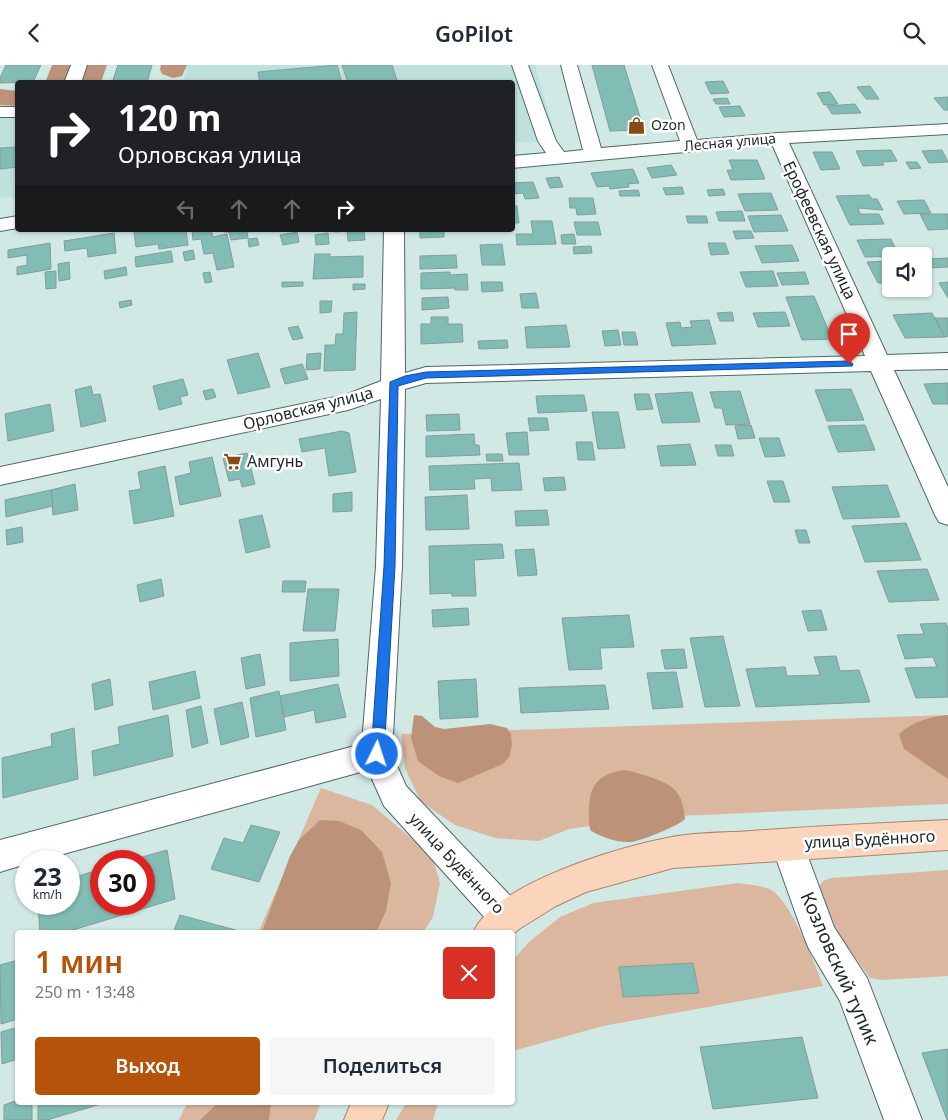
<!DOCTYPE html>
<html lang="ru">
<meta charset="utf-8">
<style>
:root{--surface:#fff;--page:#f6f6f7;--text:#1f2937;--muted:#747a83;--accent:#b45309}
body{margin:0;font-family:"Noto Sans",sans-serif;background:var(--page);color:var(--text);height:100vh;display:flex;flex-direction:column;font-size:19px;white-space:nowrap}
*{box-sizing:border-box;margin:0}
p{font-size:16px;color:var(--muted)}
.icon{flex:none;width:28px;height:28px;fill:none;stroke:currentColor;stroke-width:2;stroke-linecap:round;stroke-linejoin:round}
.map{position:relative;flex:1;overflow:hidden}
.details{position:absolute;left:15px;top:865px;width:500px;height:175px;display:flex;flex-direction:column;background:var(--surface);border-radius:5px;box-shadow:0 1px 4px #0004}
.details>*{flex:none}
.banner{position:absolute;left:15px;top:15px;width:500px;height:152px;border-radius:5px;box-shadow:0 1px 4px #0004;background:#202124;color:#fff;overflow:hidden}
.fabs{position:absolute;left:882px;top:182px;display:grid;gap:10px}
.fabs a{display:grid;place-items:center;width:50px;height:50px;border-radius:5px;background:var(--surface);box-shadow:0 1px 4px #0004;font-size:25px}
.speed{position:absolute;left:15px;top:785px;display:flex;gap:10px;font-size:25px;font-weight:700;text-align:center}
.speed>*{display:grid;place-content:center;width:65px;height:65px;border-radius:50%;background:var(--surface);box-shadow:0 1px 4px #0004;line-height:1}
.speed small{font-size:12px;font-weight:400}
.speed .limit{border:8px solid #d22;background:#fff;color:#111}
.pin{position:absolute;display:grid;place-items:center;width:42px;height:42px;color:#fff;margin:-51px -21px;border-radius:50% 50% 50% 0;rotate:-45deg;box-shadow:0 0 5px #0007}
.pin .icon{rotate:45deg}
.me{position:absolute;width:55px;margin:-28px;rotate:4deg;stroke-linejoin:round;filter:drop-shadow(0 0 4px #0008)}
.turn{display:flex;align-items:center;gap:18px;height:105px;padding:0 20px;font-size:22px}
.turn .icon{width:65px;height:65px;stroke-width:2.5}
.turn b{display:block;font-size:35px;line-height:42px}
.lanes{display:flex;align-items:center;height:48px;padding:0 20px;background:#0003;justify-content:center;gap:25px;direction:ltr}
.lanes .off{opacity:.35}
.round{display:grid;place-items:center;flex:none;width:52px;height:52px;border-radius:5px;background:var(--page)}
.headline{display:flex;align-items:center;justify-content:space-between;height:85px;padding:0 20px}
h1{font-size:30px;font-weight:600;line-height:38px;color:var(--accent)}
.button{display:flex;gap:10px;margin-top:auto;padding:10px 20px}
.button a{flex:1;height:58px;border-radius:5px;background:var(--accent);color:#fff;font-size:20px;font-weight:600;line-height:58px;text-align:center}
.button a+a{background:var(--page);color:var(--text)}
header{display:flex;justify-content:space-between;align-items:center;height:65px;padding:0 20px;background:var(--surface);font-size:22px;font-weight:600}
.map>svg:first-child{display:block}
.built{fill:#bee1db}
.green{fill:#dbb79f}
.forest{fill:#bc9378}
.building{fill:#81bdb4;stroke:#859c99}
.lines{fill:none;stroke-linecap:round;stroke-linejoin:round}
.minor-casing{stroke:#516763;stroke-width:2}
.major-casing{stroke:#aa866a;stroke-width:2}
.minor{fill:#fff;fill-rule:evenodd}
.major{fill:#fad4bb;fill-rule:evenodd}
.route{fill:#1a73e8;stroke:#114b97}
.labels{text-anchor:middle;stroke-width:5;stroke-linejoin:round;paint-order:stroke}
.far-poi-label{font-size:14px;fill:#1e2826;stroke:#fff;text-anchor:start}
.far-street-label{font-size:14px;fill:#1e2826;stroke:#fff}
.street-label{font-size:16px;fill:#1e2826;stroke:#fff}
.poi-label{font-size:16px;fill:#1e2826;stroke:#fff;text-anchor:start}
.near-street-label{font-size:19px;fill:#1e2826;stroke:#fff}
</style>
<header><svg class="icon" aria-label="back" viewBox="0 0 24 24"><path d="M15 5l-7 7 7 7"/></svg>GoPilot<svg class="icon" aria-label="search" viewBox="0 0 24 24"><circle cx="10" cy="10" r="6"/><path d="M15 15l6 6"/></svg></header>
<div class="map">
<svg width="948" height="1055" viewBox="0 0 948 1055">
<rect width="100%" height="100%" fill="#d0e9e5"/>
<g class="built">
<polygon points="187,0 535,0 556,75 513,78 512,18 183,18"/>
<polygon points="18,51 17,131 0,133 0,52"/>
</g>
<g class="green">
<polygon points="948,650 948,739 655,752 569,764 539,776 495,773 455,760 421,737 405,703 401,669"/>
<polygon points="321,723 372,740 432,791 440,818 433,852 423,867 258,868"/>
<polygon points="948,805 948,911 882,915 870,913 831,859 819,822 823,816 831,813"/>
<path d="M738 818C748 820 760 820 769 824 789 831 816 900 823 921L603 961 513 986V895L529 877 560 852 593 838Z"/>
<polygon points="187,1038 321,1038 314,1055 179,1055"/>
<polygon points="406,1038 438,1038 433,1055 396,1055"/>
</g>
<g class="forest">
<polygon points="52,0 107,0 101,17 45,18"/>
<polygon points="161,0 187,0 182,11 173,13 162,9 160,4"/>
<polygon points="0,24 17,26 17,41 0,40"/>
<polygon points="414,650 422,651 435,662 444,664 490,659 507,663 511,669 512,680 509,692 503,699 458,718 439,711 418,696 411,673"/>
<path d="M948 650V714L904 684 899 669C914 656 929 652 948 650Z"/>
<path d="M625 705C636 707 667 716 674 724 682 732 684 743 685 754 678 761 641 776 631 777 618 778 601 772 590 765 587 733 588 709 625 705Z"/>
<polygon points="320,755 339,756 361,765 382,787 391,818 386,846 376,867 262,867 290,791 299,775"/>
<polygon points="218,1038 271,1038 269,1055 200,1055"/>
</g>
<g class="building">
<polygon points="6,0 41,0 33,17 0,18 0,13"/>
<polygon points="118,0 152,0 147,18 112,18"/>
<polygon points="337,0 342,18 260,18 258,7"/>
<polygon points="342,0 392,0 398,18 348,18"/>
<polygon points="592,0 624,0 644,65 610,66"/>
<polygon points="723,16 729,28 711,29 705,17"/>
<polygon points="870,21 879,34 866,34 857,22"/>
<polygon points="830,27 838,39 824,40 817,28"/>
<polygon points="948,32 948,45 944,45 934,33"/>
<polygon points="727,33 730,39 716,39 713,34"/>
<polygon points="855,39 861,48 832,49 827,41"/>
<polygon points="740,41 745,51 724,52 719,42"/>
<polygon points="18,82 18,102 0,104 0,83"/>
<polygon points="891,85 897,96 882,97 884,100 863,101 856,86"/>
<polygon points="942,85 948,97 929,98 922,86"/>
<polygon points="813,87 832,87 840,104 821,105"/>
<polygon points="729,95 757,95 765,114 731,115 727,105 733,105"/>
<polygon points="906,97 917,97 921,103 910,104"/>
<polygon points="671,100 677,110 652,113 647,103"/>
<polygon points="633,104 639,118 628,119 629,122 610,124 609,121 597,122 591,108"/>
<polygon points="559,112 563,122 550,123 546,113"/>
<polygon points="533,117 539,133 525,134 523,128 512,129 512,118"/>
<polygon points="682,122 684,129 666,130 663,123"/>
<polygon points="723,124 725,130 709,131 707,125"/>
<polygon points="638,125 640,131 620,131 619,126"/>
<polygon points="771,128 778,145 745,146 738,129"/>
<polygon points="869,130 872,134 877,134 883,145 858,143 860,149 879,149 884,159 850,160 836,131"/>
<polygon points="569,133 593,133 596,149 577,150 576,143 570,143"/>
<polygon points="924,135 931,148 904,149 897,136"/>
<polygon points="512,141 517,141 519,158 512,158"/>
<polygon points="742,146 745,156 719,156 716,147"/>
<polygon points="920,149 948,149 948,164 928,165"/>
<polygon points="781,150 788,166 754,167 748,151"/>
<polygon points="686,151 706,151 708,158 688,158"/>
<polygon points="531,156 552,156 556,179 517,180 516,169 533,169"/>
<polygon points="574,157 598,157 601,170 577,170"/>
<polygon points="147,165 186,165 188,180 159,184 158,179 136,182 134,167"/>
<polygon points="192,165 211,165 213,172 227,169 234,202 217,205 213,188 204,189 201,174 193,175"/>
<polygon points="223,165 258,165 247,167 248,173 231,175 229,167 224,167"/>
<polygon points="335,165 364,165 365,175 348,176 347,166 335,167"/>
<polygon points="420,165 444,165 444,172 420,173"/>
<polygon points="733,166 751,166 754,173 736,174"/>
<polygon points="297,167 299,177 283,180 280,170"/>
<polygon points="114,168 116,188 88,192 87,183 65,186 64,176"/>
<polygon points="328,168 329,179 316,180 315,170"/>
<polygon points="574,169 576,179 562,179 561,170"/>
<polygon points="257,173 259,180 249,182 248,174"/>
<polygon points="891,174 899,191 865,192 857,175"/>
<polygon points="50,178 51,204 17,210 17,202 27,200 27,190 8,193 8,185"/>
<polygon points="708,178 725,178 729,189 711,190"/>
<polygon points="502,179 505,200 482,200 480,180"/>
<polygon points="792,180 799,196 762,198 755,181"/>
<polygon points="591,181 592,188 574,189 573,182"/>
<polygon points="193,185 195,194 185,196 183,187"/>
<polygon points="171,186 173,197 136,202 135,192"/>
<polygon points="315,189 330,189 330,192 363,191 363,212 313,214"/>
<polygon points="456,190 457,203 420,204 420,191"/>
<polygon points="948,193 948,202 928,203 924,194"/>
<polygon points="891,196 891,218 878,218 867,197"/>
<polygon points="69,197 70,214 59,216 58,199"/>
<polygon points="126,202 127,210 105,214 104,206"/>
<polygon points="56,206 56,223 46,224 45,207"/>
<polygon points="773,206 778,221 746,222 740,207"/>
<polygon points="210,207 212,217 205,218 203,208"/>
<polygon points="450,207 450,210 467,209 468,225 455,225 455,223 421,224 421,208"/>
<polygon points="805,207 809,219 782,220 777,208"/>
<polygon points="282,217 303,217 303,221 282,222"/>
<polygon points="481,217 502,217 503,226 482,227"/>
<polygon points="948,217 948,233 939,218"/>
<polygon points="353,219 365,219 365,224 353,225"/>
<polygon points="536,228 539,243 522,243 520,229"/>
<polygon points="814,231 832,274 802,275 786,232"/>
<polygon points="448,232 449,243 422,245 422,233"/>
<polygon points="131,235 132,240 120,243 119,237"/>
<polygon points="320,236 332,236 331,247 320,248"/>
<polygon points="357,247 355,305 324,306 325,280 335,280 336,269 343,269 344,248"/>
<polygon points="732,247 734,256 720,256 717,248"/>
<polygon points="785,247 790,261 758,262 753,248"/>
<polygon points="932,248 945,272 905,273 893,250"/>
<polygon points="431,252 448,252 448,259 462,259 463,277 421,279 421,259 431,259"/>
<polygon points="935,253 948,253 948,271 945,272"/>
<polygon points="709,255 716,279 672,281 666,258 680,257 681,263 692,262 690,256"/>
<polygon points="566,260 570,282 527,283 525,262"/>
<polygon points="298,261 303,273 293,275 288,263"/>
<polygon points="618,265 621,280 605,281 602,266"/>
<polygon points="622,267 635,267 638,280 624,280"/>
<polygon points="507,275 508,283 479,284 478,276"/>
<polygon points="258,288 270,322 238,329 227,295"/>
<polygon points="321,288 320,304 306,305 307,289"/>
<polygon points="302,299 308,314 285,319 280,304"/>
<polygon points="183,314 188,330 180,332 182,339 159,345 153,321"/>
<polygon points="948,318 948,339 933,339 924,319"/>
<polygon points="91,321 93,330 100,329 106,356 81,362 75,325"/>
<polygon points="213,324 216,332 206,335 203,326"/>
<polygon points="851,324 864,355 827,356 815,325"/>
<polygon points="740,326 750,359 726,360 722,343 715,343 710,327"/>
<polygon points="692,327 700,357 662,358 655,329"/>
<polygon points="634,329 649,329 653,344 637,345"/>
<polygon points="584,330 587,346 538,348 536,331"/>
<polygon points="50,339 54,366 8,376 5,349"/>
<polygon points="592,347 618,347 625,383 598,384"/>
<polygon points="459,349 460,365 427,366 426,350"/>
<polygon points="528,353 547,353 549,365 530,366"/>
<polygon points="751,360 755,373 738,374 735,361"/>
<polygon points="865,360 875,385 838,387 828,361"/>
<polygon points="342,366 349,368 356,407 329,411 325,383 302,387 299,374"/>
<polygon points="527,367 529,390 509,390 506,368"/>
<polygon points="474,369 475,380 479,380 480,390 426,392 426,371"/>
<polygon points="759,373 779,373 785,391 765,392"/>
<polygon points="576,377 592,377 595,395 578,395"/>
<polygon points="690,379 696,400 661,401 657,381"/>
<polygon points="715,380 731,380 734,391 718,391"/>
<polygon points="247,388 255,419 242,422 240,414 229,416 223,393"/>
<polygon points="486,389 502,389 503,396 487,396"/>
<polygon points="212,392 221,431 180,440 175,412 191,408 189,397"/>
<polygon points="519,398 522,425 492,426 491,413 474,414 475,424 430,425 429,401"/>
<polygon points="165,401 174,451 134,459 129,426 141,424 138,407"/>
<polygon points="564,412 566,425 545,426 543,413"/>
<polygon points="767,416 783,416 790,437 774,437"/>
<polygon points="75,419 78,445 53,450 51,425"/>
<polygon points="887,420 900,452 843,454 832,422"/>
<polygon points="51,425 53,441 6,452 5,435"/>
<polygon points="352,427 352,446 333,447 333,429"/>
<polygon points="467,430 469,464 426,465 425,432"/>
<polygon points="547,445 549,460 516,461 515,446"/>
<polygon points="262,450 270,482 246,488 239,455"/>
<polygon points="906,458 921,495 865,497 852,461"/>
<polygon points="22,462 23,477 7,480 6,465"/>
<polygon points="795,465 806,465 810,478 799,478"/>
<polygon points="502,479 504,493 474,495 476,531 452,531 452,528 430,529 429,481"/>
<polygon points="534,484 537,510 518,511 515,485"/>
<polygon points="927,504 939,535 889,537 877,506"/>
<polygon points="161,514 164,531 140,537 137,520"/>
<polygon points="283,516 306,516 305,527 282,527"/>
<polygon points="308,524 339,524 335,566 303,566"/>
<polygon points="468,543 469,560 433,562 432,545"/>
<polygon points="821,545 827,565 808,566 802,546"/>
<polygon points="629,550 634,582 600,583 602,604 569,605 562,553"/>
<polygon points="946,558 948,563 948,632 916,633 905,603 937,602 933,592 905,594 897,570 924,569 920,559"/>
<polygon points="723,571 740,641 705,642 690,573"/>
<polygon points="338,574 339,611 290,616 290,578"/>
<polygon points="684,584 687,603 665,604 661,585"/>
<polygon points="260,589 265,620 246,624 241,593"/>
<polygon points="836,591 840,606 859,605 870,637 756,642 746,604 785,602 787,611 820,610 814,592"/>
<polygon points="195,606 200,633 153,645 149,617"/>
<polygon points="676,607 683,642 653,644 647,608"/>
<polygon points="110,614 113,640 95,645 92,619"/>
<polygon points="476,614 478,652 440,654 438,616"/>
<polygon points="338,619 346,652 316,658 314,645 284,652 280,631"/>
<polygon points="605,620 609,644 521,648 519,623"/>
<polygon points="279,626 286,665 256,672 250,633"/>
<polygon points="242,637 249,672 221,680 214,644"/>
<polygon points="201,641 208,678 192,683 186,645"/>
<polygon points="168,650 173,691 94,711 92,686 120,679 118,662"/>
<polygon points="74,663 78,714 3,733 2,693 52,681 51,669"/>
<polygon points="251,760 280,767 259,817 211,804 224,773 243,778"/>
<polygon points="167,785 175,834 63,868 40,868 38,839 69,839 69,814 101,804 101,839 144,839 144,796 128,796"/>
<polygon points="180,850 239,866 173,868"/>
<polygon points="18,895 18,954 1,959 0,900"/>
<polygon points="693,898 699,928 623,932 619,902"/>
<polygon points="18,962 18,994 2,999 1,967"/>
<polygon points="802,972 818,1033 713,1044 700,982"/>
<polygon points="948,984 948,1055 947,1055 922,988"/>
<polygon points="18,1035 18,1038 32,1038 32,1055 4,1055 4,1040"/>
<polygon points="38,1038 104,1038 47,1055 38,1055"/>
</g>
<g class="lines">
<defs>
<g id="minor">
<polygon points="71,0 87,0 81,18 64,18"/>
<path d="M512 0H528L556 76 564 87 583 85 561 0H577L601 83 680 76 652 0H668L697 75 778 68 948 59V69L789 78 887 290 948 288V304L894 305 948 422V460L939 457 935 450 871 306 426 318 405 324 402 501 392 689 406 721 519 840 524 852 519 864C510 868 504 868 495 864L384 741 368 705 38 796H26V799L0 807V775L362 679 376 501 381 334 348 345 0 420V402L345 330 381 316 384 165H404L405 308 426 302 865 291 772 79 512 103V91L546 88 538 76Z"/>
<rect x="0" y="42" width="18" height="10"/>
<polygon points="18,151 18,163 0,166 0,154"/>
<polygon points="787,764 799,768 834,862 867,913 922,1055 884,1055 840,936 809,884 804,872 771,779 775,768"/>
</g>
<g id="major">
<path d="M948 755V785L673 803 586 827 556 841 519 864 512 870V868H473C494 818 622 781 672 772 698 767 726 768 751 766 817 761 882 758 948 755Z"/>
<polygon points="351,1038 389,1038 382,1055 344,1055"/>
</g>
</defs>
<use href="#minor" class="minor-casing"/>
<use href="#major" class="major-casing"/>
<use href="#minor" class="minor"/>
<use href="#major" class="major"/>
</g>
<polygon class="route" points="849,296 853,299 852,301 426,313 398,321 395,501 384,689 382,693 377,695 373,693 371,689 384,501 390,317 405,311 426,307"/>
<defs>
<symbol id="shop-bare" viewBox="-9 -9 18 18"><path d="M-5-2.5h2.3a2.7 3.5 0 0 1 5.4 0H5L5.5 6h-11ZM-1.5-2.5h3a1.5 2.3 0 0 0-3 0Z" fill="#8a4a13" stroke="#fff" stroke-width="2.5" paint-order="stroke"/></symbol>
<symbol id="supermarket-bare" viewBox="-9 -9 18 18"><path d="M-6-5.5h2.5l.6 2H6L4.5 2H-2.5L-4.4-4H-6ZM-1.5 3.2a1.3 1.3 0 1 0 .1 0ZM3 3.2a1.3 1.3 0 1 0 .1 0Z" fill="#8a4a13" stroke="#fff" stroke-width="2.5" paint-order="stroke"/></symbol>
</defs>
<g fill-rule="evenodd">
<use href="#shop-bare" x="624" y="48" width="25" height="25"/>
<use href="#supermarket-bare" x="220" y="384" width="25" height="25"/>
</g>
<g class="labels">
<g class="far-poi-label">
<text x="651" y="65">Ozon</text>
</g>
<g class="far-street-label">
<text transform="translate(730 77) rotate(-5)" y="5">Лесная улица</text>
</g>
<g class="street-label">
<text transform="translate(820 165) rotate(65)" y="6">Ерофеевская улица</text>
<text transform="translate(308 343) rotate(-14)" y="6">Орловская улица</text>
<text transform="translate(870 774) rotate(-3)" y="6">улица Будённого</text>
<text transform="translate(457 798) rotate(47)" y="6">улица Будённого</text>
</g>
<g class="poi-label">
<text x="247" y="402">Амгунь</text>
</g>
<g class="near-street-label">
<text transform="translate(840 903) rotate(66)" y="7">Козловский тупик</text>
</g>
</g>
</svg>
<div class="fabs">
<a><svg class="icon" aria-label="sound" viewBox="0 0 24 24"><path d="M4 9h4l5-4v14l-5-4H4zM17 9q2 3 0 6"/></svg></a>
</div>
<div class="speed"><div>23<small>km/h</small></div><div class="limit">30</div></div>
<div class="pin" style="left:849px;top:299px;background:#d93025"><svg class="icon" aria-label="arrive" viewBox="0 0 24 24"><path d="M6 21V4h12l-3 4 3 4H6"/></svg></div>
<svg class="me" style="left:377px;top:689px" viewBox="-20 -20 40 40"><circle r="17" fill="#1a73e8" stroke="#fff" stroke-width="3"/><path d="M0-11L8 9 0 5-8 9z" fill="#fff"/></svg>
<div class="banner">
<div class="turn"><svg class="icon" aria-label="right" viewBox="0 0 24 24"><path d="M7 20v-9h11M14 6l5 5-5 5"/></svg><div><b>120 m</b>Орловская улица</div></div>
<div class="lanes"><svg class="icon off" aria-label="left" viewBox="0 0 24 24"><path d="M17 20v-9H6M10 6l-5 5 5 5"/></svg><svg class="icon off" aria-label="ahead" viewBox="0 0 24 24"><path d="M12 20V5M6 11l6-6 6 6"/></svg><svg class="icon off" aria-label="ahead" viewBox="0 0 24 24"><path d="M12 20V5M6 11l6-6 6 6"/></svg><svg class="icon" aria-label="right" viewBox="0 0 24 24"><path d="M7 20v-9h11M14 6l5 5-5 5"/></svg></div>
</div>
<section class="details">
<div class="headline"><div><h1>1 мин</h1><p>250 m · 13:48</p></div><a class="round" style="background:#d93025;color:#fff"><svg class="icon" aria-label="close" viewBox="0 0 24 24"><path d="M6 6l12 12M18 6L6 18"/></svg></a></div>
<div class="button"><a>Выход</a><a>Поделиться</a></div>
</section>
</div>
